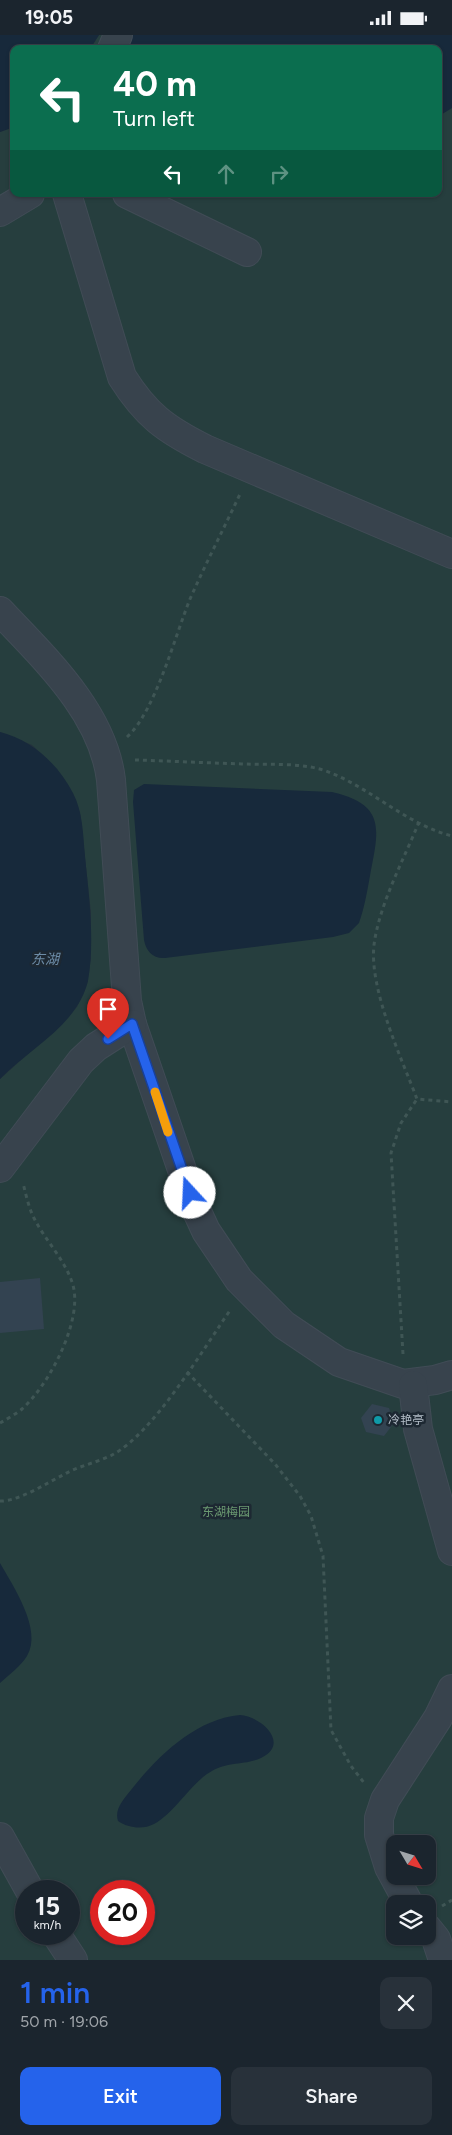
<!DOCTYPE html>
<meta charset="utf-8">
<style>
:root{--surface:#1b252e;--page:#28313a;--text:#f1f3f6;--muted:#a0a5aa;--line:#39424a;--accent:#2563eb}
body{margin:0;font-family:Figtree,"Noto Sans SC",sans-serif;background:var(--page);color:var(--text);height:100vh;display:flex;flex-direction:column;font-size:19px;white-space:nowrap}
*{box-sizing:border-box;margin:0}
p{font-size:16px;color:var(--muted)}
.icon{flex:none;width:28px;height:28px;fill:none;stroke:currentColor;stroke-width:2;stroke-linecap:round;stroke-linejoin:round}
.map{position:relative;height:1925px;overflow:hidden}
.side{display:flex;flex-direction:column;background:var(--surface);flex:1}
.side>*{flex:none}
.guide{position:absolute;left:10px;top:10px;width:432px;height:152px;border-radius:10px;box-shadow:0 1px 4px #0004,0 0 0 1px var(--line);background:#0b6e4f;color:#fff;overflow:hidden}
.needle{width:32px;rotate:128deg}
.buttons{position:absolute;left:386px;top:1800px;display:grid;gap:10px}
.buttons a{display:grid;place-items:center;width:50px;height:50px;border-radius:10px;background:var(--surface);box-shadow:0 1px 4px #0004,0 0 0 1px var(--line);font-size:25px}
.speed{position:absolute;left:15px;top:1845px;display:flex;gap:10px;font-size:25px;font-weight:700;text-align:center}
.speed>*{display:grid;place-content:center;width:65px;height:65px;border-radius:50%;background:var(--surface);box-shadow:0 1px 4px #0004,0 0 0 1px var(--line);line-height:1}
.speed small{font-size:12px;font-weight:400}
.speed .limit{border:8px solid #d22;background:#fff;color:#111}
.pin{position:absolute;display:grid;place-items:center;width:42px;height:42px;color:#fff;margin:-51px -21px;border-radius:50% 50% 50% 0;rotate:-45deg;box-shadow:0 0 5px #0007}
.pin .icon{rotate:45deg}
.me{position:absolute;width:55px;margin:-28px;rotate:340deg;stroke-linejoin:round;filter:drop-shadow(0 0 4px #0008)}
.turn{display:flex;align-items:center;gap:18px;height:105px;padding:0 20px;font-size:22px}
.turn .icon{width:65px;height:65px;stroke-width:2.5}
.turn b{display:block;font-size:35px;line-height:42px}
.lanes{display:flex;align-items:center;height:48px;padding:0 20px;background:#0003;justify-content:center;gap:25px;direction:ltr}
.lanes .off{opacity:.35}
.round{display:grid;place-items:center;flex:none;width:52px;height:52px;border-radius:10px;background:var(--page)}
.headline{display:flex;align-items:center;justify-content:space-between;height:85px;padding:0 20px}
h1{font-size:30px;font-weight:600;line-height:38px;color:var(--accent)}
.primary-button{display:flex;gap:10px;margin-top:auto;padding:10px 20px}
.primary-button a{flex:1;height:58px;border-radius:10px;background:var(--accent);color:#fff;font-size:20px;font-weight:600;line-height:58px;text-align:center}
.primary-button a+a{background:var(--page);color:var(--text)}
.status{display:flex;justify-content:space-between;align-items:center;height:35px;padding:0 25px;background:var(--surface);direction:ltr}
.status svg{height:14px;fill:currentColor}
.map>svg:first-child{display:block}
.green{fill:#263e3e;fill-rule:evenodd}
.water{fill:#17293b}
.building{fill:#334351}
.lines{fill:none;stroke-linecap:round;stroke-linejoin:round}
.minor-casing{stroke:#414c56;stroke-width:30}
.path{stroke:#3f5655;stroke-width:3;stroke-dasharray:4 4;stroke-linecap:butt}
.minor{stroke:#38434d;stroke-width:28}
.route-casing{stroke:#184099;stroke-width:12}
.route{stroke:#2563eb;stroke-width:9}
.slow{stroke:#f59e0b;stroke-width:9}
.culture-dot{fill:#0f9aa8;stroke:#1d2832;stroke-width:2}
.labels{text-anchor:middle;stroke-width:5;stroke-linejoin:round;paint-order:stroke}
.poi-label{font-size:12px;fill:#b4bec8;stroke:#1d2832;text-anchor:start}
.park-label{font-size:12px;fill:#6b9971;stroke:#1d2832}
.water-label{font-size:14px;font-style:italic;fill:#6d8ca7;stroke:#1d2832}
</style>
<div class="status"><b>19:05</b><svg viewBox="0 0 49 12"><path d="M0 12V9h3v3zM5 12V6h3v6zM10 12V3h3v9zM15 12V0h3v12zM26 1h20v11H26zM47 4h2v5h-2z"/></svg></div>
<div class="map">
<svg width="452" height="1925" viewBox="0 0 452 1925">
<rect width="100%" height="100%" fill="#24313d"/>
<path class="green" d="M99 0H452V1925H0V1044L60 990 77 972 87 949 91 923V878L80 777 49 726 32 710 0 697V97L14 92V159H439V14H90ZM395 1809H428V1841H395ZM26 1856H69V1899H26ZM101 1856H144V1899H101ZM395 1869H428V1901H395Z"/>
<g class="water">
<polygon points="0,0 99,0 90,14 14,14 14,92 0,97"/>
<polygon points="132,0 452,0 452,73 439,81 439,14 126,14"/>
<path d="M0 697C32 705 58 729 73 758 83 777 83 800 85 821 89 863 95 905 88 946 86 954 82 964 77 971 60 999 23 1020 0 1044Z"/>
<path d="M144 749 332 757C383 769 380 791 371 835 368 852 365 871 359 888L349 898 333 902 165 923C153 924 146 916 144 905L133 767 134 755Z"/>
<path d="M0 1528C13 1551 43 1595 27 1621 21 1631 9 1640 0 1648Z"/>
<path d="M240 1680C261 1681 291 1709 261 1723 243 1731 227 1725 207 1739 188 1753 173 1779 154 1789 143 1795 128 1793 118 1786 114 1774 124 1764 131 1755 157 1722 195 1684 240 1680Z"/>
</g>
<g class="building">
<polygon points="40,1243 44,1294 0,1298 0,1247"/>
<polygon points="372,1369 389,1373 394,1388 384,1401 366,1397 361,1383"/>
</g>
<g class="lines">
<defs>
<g id="minor">
<polyline points="112,14 118,0"/>
<path d="M67 159 122 342C146 380 165 394 205 414L452 519"/>
<polyline points="127,159 247,217"/>
<polyline points="0,177 30,159"/>
<path d="M0 576C44 623 103 677 111 745L127 966 132 989 194 1170 206 1196 239 1245 284 1290 339 1327 403 1349 435 1345 452 1340"/>
<polyline points="0,1133 81,1026 96,1012 132,989"/>
<polyline points="413,1350 418,1394 452,1516"/>
<polyline points="0,1802 30,1856"/>
<polyline points="409,1869 389,1832 379,1800 379,1783 385,1765 438,1683 452,1654"/>
<polyline points="428,1894 436,1904 443,1925"/>
<polyline points="56,1899 73,1925"/>
</g>
</defs>
<use href="#minor" class="minor-casing"/>
<g class="path">
<path d="M127 702C155 677 175 601 190 564 206 528 224 493 241 457"/>
<path d="M135 725C171 726 208 728 245 729 272 730 306 727 331 738 373 755 408 790 452 801"/>
<path d="M419 787C404 824 379 870 374 910 369 954 401 1022 417 1064L452 1067"/>
<polyline points="403,1319 391,1118 401,1088 417,1064"/>
<polyline points="187,1337 275,1429 300,1461 311,1481 323,1521 331,1695 351,1731 365,1749"/>
<path d="M0 1388C7 1384 16 1379 22 1374 49 1350 85 1283 72 1247 64 1224 46 1206 35 1185 29 1174 26 1160 23 1148"/>
<path d="M0 1466C17 1467 47 1448 63 1440 78 1431 96 1428 112 1420 154 1398 203 1314 231 1274"/>
<polyline points="442,1871 452,1865"/>
</g>
<use href="#minor" class="minor"/>
</g>
<g class="lines">
<defs>
<polyline id="route" points="108,1004 132,989 190,1158"/>
</defs>
<use href="#route" class="route-casing"/>
<use href="#route" class="route"/>
<polyline class="slow" points="155,1057 168,1097"/>
</g>
<circle class="culture-dot" cx="378" cy="1385" r="5"/>
<g class="labels">
<g class="poi-label">
<text x="388" y="1389">冷艳亭</text>
</g>
<g class="park-label">
<text x="226" y="1481">东湖梅园</text>
</g>
<g class="water-label">
<text x="45" y="929">东湖</text>
</g>
</g>
</svg>
<div class="buttons">
<a><svg class="needle" viewBox="-14 -14 28 28"><path d="M0-13l5 13h-10z" fill="#e53935"/><path d="M0 13l5-13h-10z" fill="#a0a5aa"/></svg></a>
<a><svg class="icon" aria-label="layers" viewBox="0 0 24 24"><path d="M12 4l9 5-9 5-9-5zM3 14l9 5 9-5"/></svg></a>
</div>
<div class="speed"><div>15<small>km/h</small></div><div class="limit">20</div></div>
<div class="pin" style="left:108px;top:1004px;background:#d93025"><svg class="icon" aria-label="arrive" viewBox="0 0 24 24"><path d="M6 21V4h12l-3 4 3 4H6"/></svg></div>
<svg class="me" style="left:190px;top:1158px" viewBox="-20 -20 40 40"><circle r="19" fill="#fff"/><path d="M0-13L10 11 0 6-10 11z" fill="#2563eb"/></svg>
<div class="guide">
<div class="turn"><svg class="icon" aria-label="left" viewBox="0 0 24 24"><path d="M17 20v-9H6M10 6l-5 5 5 5"/></svg><div><b>40 m</b>Turn left</div></div>
<div class="lanes"><svg class="icon" aria-label="left" viewBox="0 0 24 24"><path d="M17 20v-9H6M10 6l-5 5 5 5"/></svg><svg class="icon off" aria-label="ahead" viewBox="0 0 24 24"><path d="M12 20V5M6 11l6-6 6 6"/></svg><svg class="icon off" aria-label="right" viewBox="0 0 24 24"><path d="M7 20v-9h11M14 6l5 5-5 5"/></svg></div>
</div>
</div>
<section class="side">
<div class="headline"><div><h1>1 min</h1><p>50 m · 19:06</p></div><a class="round"><svg class="icon" aria-label="close" viewBox="0 0 24 24"><path d="M6 6l12 12M18 6L6 18"/></svg></a></div>
<div class="primary-button"><a>Exit</a><a>Share</a></div>
</section>
